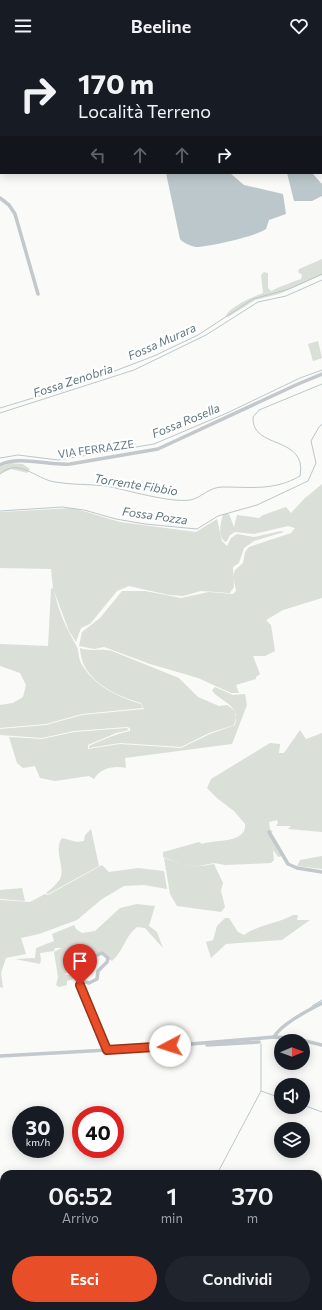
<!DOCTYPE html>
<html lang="it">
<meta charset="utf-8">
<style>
:root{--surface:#171b24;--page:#20242c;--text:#f1f3f6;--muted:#9ea1a6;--accent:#e84f29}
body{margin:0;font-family:Commissioner,sans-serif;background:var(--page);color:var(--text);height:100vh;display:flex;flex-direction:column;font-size:15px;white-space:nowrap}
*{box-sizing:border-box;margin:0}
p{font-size:13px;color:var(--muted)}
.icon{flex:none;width:22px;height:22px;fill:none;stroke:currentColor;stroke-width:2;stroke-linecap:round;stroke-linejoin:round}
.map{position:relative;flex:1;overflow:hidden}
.details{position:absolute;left:0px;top:1118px;width:322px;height:140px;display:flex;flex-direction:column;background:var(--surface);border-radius:12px 12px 0 0;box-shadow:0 2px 10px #0003}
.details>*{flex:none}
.guide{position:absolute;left:0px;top:0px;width:322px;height:122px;box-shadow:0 2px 10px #0003;background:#171b24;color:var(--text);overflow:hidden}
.needle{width:26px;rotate:89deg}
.fabs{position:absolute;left:274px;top:982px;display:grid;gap:8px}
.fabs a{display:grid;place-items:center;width:36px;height:36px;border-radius:50%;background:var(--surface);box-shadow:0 2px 10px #0003;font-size:20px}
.speed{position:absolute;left:12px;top:1054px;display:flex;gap:8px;font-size:20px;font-weight:700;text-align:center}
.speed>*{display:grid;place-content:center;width:52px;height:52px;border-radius:50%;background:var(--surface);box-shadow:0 2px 10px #0003;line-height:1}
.speed small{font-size:10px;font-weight:400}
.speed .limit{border:6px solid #d22;background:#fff;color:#111}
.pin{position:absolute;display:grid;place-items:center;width:34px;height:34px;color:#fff;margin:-41px -17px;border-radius:50% 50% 50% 0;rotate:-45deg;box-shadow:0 0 4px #0007}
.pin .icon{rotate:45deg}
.me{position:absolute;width:44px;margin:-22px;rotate:265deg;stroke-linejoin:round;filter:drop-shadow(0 0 3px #0008)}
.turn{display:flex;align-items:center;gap:14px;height:84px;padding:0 12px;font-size:18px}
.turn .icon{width:52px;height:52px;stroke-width:2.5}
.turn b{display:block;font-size:28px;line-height:34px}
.lanes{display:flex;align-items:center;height:38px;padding:0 12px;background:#0003;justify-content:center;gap:20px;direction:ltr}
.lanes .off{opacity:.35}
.eta{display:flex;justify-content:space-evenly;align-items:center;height:68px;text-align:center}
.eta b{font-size:24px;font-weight:600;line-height:28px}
.primary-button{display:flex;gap:8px;margin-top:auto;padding:8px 12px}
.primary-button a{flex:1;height:46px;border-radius:24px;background:var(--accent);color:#fff;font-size:16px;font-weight:600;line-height:46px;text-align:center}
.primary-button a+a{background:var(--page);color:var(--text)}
header{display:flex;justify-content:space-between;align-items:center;height:52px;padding:0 12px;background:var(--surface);font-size:18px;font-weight:600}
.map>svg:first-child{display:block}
.green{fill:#dadfd7}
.water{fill:#bbc7cb}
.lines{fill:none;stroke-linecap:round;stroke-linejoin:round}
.stream{stroke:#bbc7cb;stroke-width:1}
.minor{stroke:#c3c8cc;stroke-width:3.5}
.route-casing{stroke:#97331b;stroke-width:10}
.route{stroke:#e84f29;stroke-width:7}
.labels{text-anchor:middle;stroke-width:4;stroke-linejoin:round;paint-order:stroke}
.street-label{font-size:11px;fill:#647784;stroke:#fff}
.water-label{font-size:12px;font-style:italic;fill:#5f767d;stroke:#fff}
</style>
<header><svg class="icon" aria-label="menu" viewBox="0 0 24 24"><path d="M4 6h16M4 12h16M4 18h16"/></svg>Beeline<svg class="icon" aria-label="heart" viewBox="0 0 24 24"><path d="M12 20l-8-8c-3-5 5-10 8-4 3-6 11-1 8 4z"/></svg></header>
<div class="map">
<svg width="322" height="1258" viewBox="0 0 322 1258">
<rect width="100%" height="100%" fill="#fafaf8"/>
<g class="green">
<path d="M322 207V223L279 242 255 248 228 265 226 264C229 255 255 244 263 241L261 223 264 220 268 221V236L271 239C281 234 290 231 301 227L302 223 298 220 299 217Z"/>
<polygon points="318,289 322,306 313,309 308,292"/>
<polygon points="10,411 23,412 30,417 27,421 11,417 0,422 0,415"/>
<path d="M322 432V546L283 558 266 568 271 573 275 599 265 604H253L260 622 256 625V627L236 633 239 641H231L198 626 150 612 104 595 94 597 79 594 82 580 100 566 122 539H145L181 546 209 540 233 542 236 539 233 524 235 518 243 511 245 500 249 495 291 481 295 476 288 474 254 482 235 480 230 483 227 489 225 490C217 482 221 471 223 462H229L234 475 237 463 259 466 263 463 286 455 291 461 305 446Z"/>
<path d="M73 456 120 470 196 480 217 467 222 489 227 494 231 486 237 482 254 485 281 479 284 480 254 489 244 496 239 511 233 515 234 535 230 541 201 539 183 544 169 543 129 534 117 539 90 572 81 576 76 590 69 579 54 539C59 560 65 574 76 593 79 598 78 605 81 611 94 634 116 644 141 652L143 656 82 662 46 672 0 676V653L13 651 23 645 26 633 20 621 0 614V592L48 594 51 537 53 536 51 517 0 516V460Z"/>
<path d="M80 596C90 600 101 596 112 599L179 626 198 645 219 654 227 653 234 658 236 665 234 673 209 681 181 695 120 691 89 696V694C102 688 115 682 130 679V676L127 675 74 679 42 686 0 683V677L46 673 82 663 144 657 141 651C114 643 81 628 80 596Z"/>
<path d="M215 635 233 643 245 642 247 653 232 692 125 706 126 716C114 713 100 716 94 727L89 724 55 729 40 726 35 714 23 716 17 711 9 685 42 687 74 680 127 676 129 678 116 681 88 693V697L120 692 181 696 210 682 235 673C240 654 226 652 214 641L212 638Z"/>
<path d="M300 678 306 687 322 681V780L288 777 291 774H276L278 771 277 768 269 770 270 777 273 780 271 781 283 800 282 804 278 805 273 798 274 808 271 811 225 813 214 811 194 815 183 813 163 805V800L167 799 199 790 202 792C213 787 247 792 245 772L234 759 218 747 207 736 211 727 270 691 280 692 279 701H284Z"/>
<path d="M91 777 99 814 48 842 46 841C51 837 57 832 60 827 66 816 53 799 62 786L77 790 84 789 85 783Z"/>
<polygon points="322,804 322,817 297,814 300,808"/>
<path d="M164 806C188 814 187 817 214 812L223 831 221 839 225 855 221 860 177 854 170 842Z"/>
<polygon points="102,813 109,820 138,816 164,819 167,837 144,833 124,834 102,847 77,868 39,882 21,886 26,902 6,906 1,921 3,936 0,935 0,848 30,850 45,842 48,843"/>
<polygon points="22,836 25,849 0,847 0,838"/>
<path d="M137 852 155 854 149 874 157 880 163 896 145 876 137 875C125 884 123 900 112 909L99 901 91 903 85 900 64 911 67 920 65 923H75L73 927 67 929V933L59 935 56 933 58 925 54 900 62 896H55L54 899 40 901 41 908 40 912 15 907 35 906 36 896 54 889 52 882 74 873 76 877 82 881 95 879 120 856Z"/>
<path d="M293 863H298L297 868H310L282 888 226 892 211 906 206 890 213 888 217 874 225 866H229L238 880 244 883C260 872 276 872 293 863Z"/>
<polygon points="322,1210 322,1258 281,1258 284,1254 318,1254 318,1215"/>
</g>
<g class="water">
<path d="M166 121H230L244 133 283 142 286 162 269 168 266 177C257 184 208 195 196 195 191 194 183 191 180 187Z"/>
<polygon points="287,121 312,121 322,132 322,144 312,149 294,149"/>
</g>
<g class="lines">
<g class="stream">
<polyline points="315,0 315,1"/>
<polyline points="86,1 87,0"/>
<polyline points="321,21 322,24"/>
<polyline points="0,64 1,64"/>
<polyline points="0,356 86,330 154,304 198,283 253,247 289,237 322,222"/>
<polyline points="0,361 134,318 206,283 258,250 286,244 322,228"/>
<polyline points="0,406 18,403 58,408 154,392 227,361 300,326 322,318"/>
<path d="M0 422C19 405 35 427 55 430 72 433 89 432 106 434 127 438 170 451 190 448 202 446 208 435 223 435 251 435 274 439 300 424 308 383 251 398 253 365L259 358 322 332"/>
<polyline points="0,459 62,455 84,458 116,467 145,472 197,477 218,464 257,453 308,429 316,411 311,389 319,375 322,372"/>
<polyline points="312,954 322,948"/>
<polyline points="261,1039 261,992"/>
<polyline points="303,1053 322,1060"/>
<polyline points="217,1122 261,1039 281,1046"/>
<polyline points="31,1254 32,1258"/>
</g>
<g class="minor">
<polyline points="311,0 311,1"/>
<polyline points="91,1 92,0"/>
<polyline points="321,36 322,39"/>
<polyline points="0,89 1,88"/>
<polyline points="0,146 9,153 15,162 38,242"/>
<path d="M0 413C18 403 50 414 70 412L158 397 298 332 322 322"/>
<polyline points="269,780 288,812 297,816 322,820"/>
<polyline points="88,907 102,901 108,906 107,910 98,919 97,927 89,931 81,929 79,931 107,998"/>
<polyline points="73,917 79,931"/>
<path d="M274 985C281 972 309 958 322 951"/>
<polyline points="207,993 259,990"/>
<polyline points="0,1004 144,996 274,985 293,986 322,993"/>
</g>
</g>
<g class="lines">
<defs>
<polyline id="route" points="80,933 107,998 170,994"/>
</defs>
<use href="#route" class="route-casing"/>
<use href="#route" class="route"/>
</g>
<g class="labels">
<g class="street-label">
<text transform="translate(96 397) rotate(-8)" y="4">VIA FERRAZZE</text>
</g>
<g class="water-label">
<text transform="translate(162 290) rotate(-24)" y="4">Fossa Murara</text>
<text transform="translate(73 329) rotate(-18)" y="4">Fossa Zenobria</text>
<text transform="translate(186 369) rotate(-22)" y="4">Fossa Rosella</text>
<text transform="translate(136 433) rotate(9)" y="4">Torrente Fibbio</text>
<text transform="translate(155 464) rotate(8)" y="4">Fossa Pozza</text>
</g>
</g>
</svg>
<div class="fabs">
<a><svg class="needle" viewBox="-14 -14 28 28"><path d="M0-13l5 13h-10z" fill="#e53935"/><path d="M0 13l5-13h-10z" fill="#9ea1a6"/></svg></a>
<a><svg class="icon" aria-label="sound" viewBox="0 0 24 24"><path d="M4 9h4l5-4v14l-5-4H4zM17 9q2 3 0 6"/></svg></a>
<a><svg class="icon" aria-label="layers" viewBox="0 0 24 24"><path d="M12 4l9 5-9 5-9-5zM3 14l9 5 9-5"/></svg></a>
</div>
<div class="speed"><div>30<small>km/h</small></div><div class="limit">40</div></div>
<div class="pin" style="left:80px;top:933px;background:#d93025"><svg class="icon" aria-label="arrive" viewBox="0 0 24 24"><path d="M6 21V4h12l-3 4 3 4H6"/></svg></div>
<svg class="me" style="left:170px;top:994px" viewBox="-20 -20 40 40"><circle r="19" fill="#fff"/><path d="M0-13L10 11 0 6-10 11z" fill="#e84f29"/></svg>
<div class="guide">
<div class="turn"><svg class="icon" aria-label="right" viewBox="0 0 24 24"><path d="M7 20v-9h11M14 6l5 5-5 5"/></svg><div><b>170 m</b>Località Terreno</div></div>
<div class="lanes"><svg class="icon off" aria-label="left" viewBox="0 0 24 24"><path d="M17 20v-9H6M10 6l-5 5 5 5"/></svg><svg class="icon off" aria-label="ahead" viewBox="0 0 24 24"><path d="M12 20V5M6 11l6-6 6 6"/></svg><svg class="icon off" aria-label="ahead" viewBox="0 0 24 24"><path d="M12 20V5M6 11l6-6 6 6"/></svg><svg class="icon" aria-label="right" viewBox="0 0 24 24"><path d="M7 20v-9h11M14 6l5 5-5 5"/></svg></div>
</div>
<section class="details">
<div class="eta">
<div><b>06:52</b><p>Arrivo</p></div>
<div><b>1</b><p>min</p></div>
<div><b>370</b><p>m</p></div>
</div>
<div class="primary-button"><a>Esci</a><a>Condividi</a></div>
</section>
</div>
